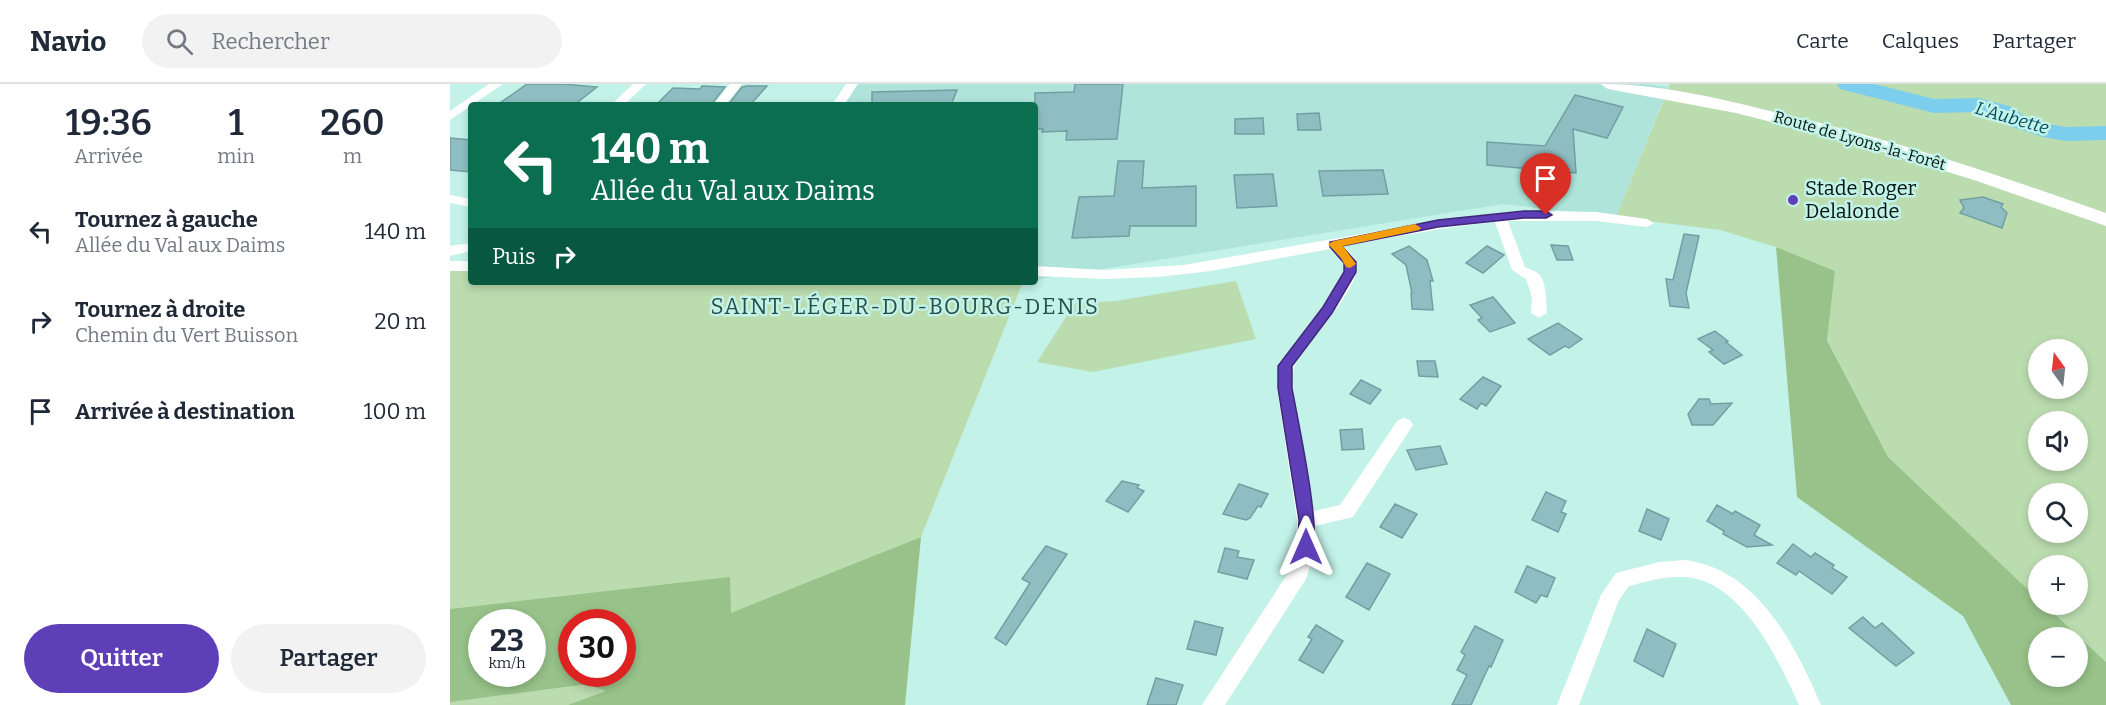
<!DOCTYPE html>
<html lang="fr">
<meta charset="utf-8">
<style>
:root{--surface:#fff;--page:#f2f2f3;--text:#1f2937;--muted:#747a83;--line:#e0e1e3;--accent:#5e3fb8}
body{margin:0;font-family:Bitter,serif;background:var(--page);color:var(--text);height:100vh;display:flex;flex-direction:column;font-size:22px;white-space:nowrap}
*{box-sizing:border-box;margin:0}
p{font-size:20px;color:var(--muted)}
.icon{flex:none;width:33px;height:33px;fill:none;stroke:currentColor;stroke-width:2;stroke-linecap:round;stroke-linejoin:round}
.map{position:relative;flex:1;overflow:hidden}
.sheet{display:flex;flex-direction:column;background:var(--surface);width:450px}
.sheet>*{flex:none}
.guide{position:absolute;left:18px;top:18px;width:570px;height:183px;border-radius:6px;box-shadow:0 3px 9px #0003;background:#0b6e4f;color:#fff;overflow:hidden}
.needle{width:39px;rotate:345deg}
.tools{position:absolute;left:1578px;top:255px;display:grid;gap:12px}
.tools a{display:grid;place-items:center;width:60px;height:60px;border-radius:50%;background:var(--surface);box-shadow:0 3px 9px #0003;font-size:30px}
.speed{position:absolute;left:18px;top:525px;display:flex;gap:12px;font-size:30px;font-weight:700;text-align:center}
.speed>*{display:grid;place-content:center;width:78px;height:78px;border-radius:50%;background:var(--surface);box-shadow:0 3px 9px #0003;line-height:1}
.speed small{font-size:15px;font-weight:400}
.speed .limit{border:9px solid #d22;background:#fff;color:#111}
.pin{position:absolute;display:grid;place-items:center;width:51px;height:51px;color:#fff;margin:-62px -26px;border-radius:50% 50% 50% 0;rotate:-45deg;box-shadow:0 0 6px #0007}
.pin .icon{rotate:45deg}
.me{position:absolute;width:66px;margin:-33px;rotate:0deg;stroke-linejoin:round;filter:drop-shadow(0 0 4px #0008)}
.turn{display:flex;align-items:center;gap:21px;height:126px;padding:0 24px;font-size:27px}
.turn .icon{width:78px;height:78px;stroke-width:2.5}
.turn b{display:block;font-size:42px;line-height:51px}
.then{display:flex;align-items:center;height:57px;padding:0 24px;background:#0003;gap:12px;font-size:22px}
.eta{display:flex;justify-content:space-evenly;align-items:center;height:102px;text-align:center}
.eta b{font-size:36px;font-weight:600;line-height:42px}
.cta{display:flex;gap:12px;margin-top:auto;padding:12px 24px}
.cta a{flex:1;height:69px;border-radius:36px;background:var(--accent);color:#fff;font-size:24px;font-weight:600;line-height:69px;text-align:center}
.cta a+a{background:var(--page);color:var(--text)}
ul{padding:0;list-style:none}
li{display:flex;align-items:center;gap:18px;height:90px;padding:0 24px}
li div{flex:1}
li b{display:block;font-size:22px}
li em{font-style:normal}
header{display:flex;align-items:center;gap:36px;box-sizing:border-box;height:84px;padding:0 30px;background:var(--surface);border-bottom:2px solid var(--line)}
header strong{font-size:28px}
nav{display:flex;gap:33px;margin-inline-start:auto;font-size:21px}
.search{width:420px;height:54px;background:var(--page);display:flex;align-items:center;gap:15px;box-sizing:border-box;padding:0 21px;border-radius:33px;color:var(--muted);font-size:22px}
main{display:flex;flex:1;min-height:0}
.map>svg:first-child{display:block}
.built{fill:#aee4da}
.green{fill:#bbdcaf;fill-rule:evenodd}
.forest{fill:#98c289;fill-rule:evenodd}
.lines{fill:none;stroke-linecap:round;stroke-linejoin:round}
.river{fill:#7dceed;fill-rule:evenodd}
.building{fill:#8fbec2;stroke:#729fa3;stroke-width:1.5}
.street{fill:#fff;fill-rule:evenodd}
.secondary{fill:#fff;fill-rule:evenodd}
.route{fill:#5e3fb8;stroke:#3d2978;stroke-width:1.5}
.slow{fill:#f59e0b}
.poi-dot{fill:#5e3fb8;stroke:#c3f2e8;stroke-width:2}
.labels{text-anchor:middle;stroke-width:5;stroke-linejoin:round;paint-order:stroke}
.far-street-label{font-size:16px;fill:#041512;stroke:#c3f2e8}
.far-water-label{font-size:18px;font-style:italic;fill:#034d62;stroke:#c3f2e8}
.poi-label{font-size:20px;fill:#041512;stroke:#c3f2e8;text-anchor:start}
.quarter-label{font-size:22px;letter-spacing:1.5px;fill:#255048;stroke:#c3f2e8}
</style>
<header>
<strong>Navio</strong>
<div class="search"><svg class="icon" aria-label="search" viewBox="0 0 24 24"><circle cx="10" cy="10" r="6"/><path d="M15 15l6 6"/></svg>Rechercher</div>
<nav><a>Carte</a><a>Calques</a><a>Partager</a></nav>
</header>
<main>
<section class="sheet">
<div class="eta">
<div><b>19:36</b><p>Arrivée</p></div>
<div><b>1</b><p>min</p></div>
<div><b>260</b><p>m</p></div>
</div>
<ul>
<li><svg class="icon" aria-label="left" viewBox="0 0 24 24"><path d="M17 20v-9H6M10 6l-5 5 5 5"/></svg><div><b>Tournez à gauche</b><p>Allée du Val aux Daims</p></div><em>140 m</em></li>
<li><svg class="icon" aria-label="right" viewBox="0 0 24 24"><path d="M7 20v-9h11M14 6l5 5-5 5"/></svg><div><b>Tournez à droite</b><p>Chemin du Vert Buisson</p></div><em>20 m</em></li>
<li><svg class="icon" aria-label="arrive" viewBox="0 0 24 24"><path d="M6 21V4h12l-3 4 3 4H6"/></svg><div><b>Arrivée à destination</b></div><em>100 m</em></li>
</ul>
<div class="cta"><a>Quitter</a><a>Partager</a></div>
</section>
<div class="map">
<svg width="1656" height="621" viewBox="0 0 1656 621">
<rect width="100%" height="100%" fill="#c3f2e8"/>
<polygon class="built" points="404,0 1199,0 1218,3 1166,133 1053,120 585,196 585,21 392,21"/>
<g class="green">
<path d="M1220 0H1656V578L1595 521 1628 520V482H1588V515L1438 373 1377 255 1385 187 1326 163 1270 146 1166 133ZM1588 266H1628V304H1588ZM1588 338H1628V376H1588ZM1588 410H1628V448H1588Z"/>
<path d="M0 179H21V198H573L471 453 281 530 249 621H0ZM32 538H82V590H32ZM122 538H172V590H122Z"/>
<polygon points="786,197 806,255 643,288 587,278 625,219 666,217"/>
</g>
<g class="forest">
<path d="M1326 163 1385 187 1377 256 1438 373 1588 515V520L1595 521 1656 578V621H1561L1513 532 1347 413ZM1588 554H1628V592H1588Z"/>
<path d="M471 453 455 621H118L156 607 137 600 0 618V525L280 493 281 529ZM32 538H82V590H32ZM122 538H172V590H122Z"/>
</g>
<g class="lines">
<polygon class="river" points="1387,0 1425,0 1484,15 1528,14 1559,22 1575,32 1598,40 1616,43 1656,42 1656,56 1616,57 1593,53 1559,42 1543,32 1528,28 1484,29 1390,5"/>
</g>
<g class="building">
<polygon points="77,0 113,0 147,3 124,21 47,21"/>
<polygon points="625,0 673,0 667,55 616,56 617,47 592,48 593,45 585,45 585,9 624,8"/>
<polygon points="252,2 275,3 261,21 206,21 223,4 250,5"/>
<polygon points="297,2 317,2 300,21 278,21 292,3"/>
<polygon points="507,6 501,21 422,21 422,8"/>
<polygon points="1125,11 1173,23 1157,54 1123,45 1126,89 1037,81 1037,58 1095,62"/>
<polygon points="869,29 871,46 848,46 847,30"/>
<polygon points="813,34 814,50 785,50 785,35"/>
<polygon points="0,54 21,56 21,88 0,86"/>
<polygon points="668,77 694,77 692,104 746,102 746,142 680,142 679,152 622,154 629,113 664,112"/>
<polygon points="933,86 938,110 873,112 869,87"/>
<polygon points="823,90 827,122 787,124 784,91"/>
<polygon points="1533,113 1553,120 1551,123 1557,129 1552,144 1510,129 1514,124 1510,116"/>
<polygon points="1234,150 1249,152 1236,209 1239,224 1220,222 1216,195 1223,196"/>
<polygon points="1101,161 1118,162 1123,176 1107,176"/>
<polygon points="959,162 977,176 983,197 980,197 983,226 962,225 961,209 962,209 956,181 942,170"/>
<polygon points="1037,162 1054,171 1033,189 1016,179"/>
<polygon points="1043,213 1065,239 1040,248 1028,236 1032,234 1020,221"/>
<polygon points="1108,239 1132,255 1119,264 1115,262 1100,271 1078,255"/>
<polygon points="1265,247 1278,257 1276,258 1292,271 1274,280 1259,268 1263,266 1248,255"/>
<polygon points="967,277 985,277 988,293 969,292"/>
<polygon points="1033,293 1051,302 1036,322 1031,319 1027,325 1010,315"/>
<polygon points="911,296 931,306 920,320 900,310"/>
<polygon points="1249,315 1259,315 1261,320 1282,319 1263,341 1242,341 1238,330"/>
<polygon points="912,345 914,365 892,366 890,346"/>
<polygon points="990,362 997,380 966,386 957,366"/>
<polygon points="672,397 689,401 687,404 694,407 678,428 656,417"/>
<polygon points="789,400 818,410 811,423 808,422 800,434 796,436 773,430"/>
<polygon points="1096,408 1116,417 1111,428 1116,430 1108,448 1082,436"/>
<polygon points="945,420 967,430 952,454 930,443"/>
<polygon points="1267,421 1283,430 1285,427 1310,441 1304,451 1322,461 1297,463 1273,450 1274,447 1257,437"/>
<polygon points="1197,425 1219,435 1211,456 1189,447"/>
<polygon points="1343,460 1361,473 1365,469 1384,481 1382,484 1397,493 1382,510 1349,487 1346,491 1327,479"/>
<polygon points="596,462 617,470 556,561 545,554 580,499 572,495"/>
<polygon points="775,464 789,467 787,473 804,476 797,495 768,488"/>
<polygon points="917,479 940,490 919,526 896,513"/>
<polygon points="1077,482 1105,494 1097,513 1091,511 1086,519 1065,508"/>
<polygon points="1413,533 1425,544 1432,539 1464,569 1446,582 1399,544"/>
<polygon points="745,537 773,544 766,571 737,565"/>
<polygon points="866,541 893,557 873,589 849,576 862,555 858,553"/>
<polygon points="1025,542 1053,556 1041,583 1039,582 1021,621 1002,621 1017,591 1007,586 1015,571 1011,568"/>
<polygon points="1197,545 1226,560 1213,593 1184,577"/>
<polygon points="706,594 733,601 726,621 697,621"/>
</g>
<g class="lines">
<g class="street">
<polygon points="39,0 53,0 0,36 0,27"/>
<polygon points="183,0 196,0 174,21 161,21"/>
<polygon points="280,0 292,0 275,21 263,21"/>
<polygon points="396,0 408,0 394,21 382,21"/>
<polygon points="0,111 21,115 21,123 0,119"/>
<path d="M1096 127 1146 128 1197 135 1204 139 1197 143 1146 137H1058L1075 183C1079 185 1086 187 1089 190 1097 199 1096 218 1097 229L1089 234 1081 229 1082 213 1076 195 1062 186 1045 138 996 144 894 162C898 167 906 173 907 180 911 203 857 259 845 281 836 295 860 404 864 427L890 421 948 336 954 334 960 336 963 341 903 433 865 442 866 463 856 495 775 621H752L840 486 846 463 847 436 827 304V282L872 223 893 188V179L880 165 761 187 708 193 655 195 585 192V182L655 186 734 181 996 135 1050 129Z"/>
<polygon points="21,159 21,167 0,172 0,162"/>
<rect x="0" y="177" width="21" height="10"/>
<path d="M1236 476C1308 486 1345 561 1371 621H1349C1329 577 1295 504 1243 494 1222 490 1200 497 1179 502L1169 516 1129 621H1107L1151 511 1166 489 1209 478Z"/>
</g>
<path class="secondary" d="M1150 0C1208 0 1264 13 1320 27 1435 53 1546 90 1656 129V142L1527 97 1404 59 1286 29 1158 5Z"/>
</g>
<path class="route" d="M1074 127H1096L1102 131 1096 134H1074L988 143 892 162 906 178V188L882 229 842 282V304C847 333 872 447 862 468L856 470 850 468 848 463 849 436 828 304V282L873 223 894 188V179L880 163V158L988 136Z"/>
<polygon class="slow" points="965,140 971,144 969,146 893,162 906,180 900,184 896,183 891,174 878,160 884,157"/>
<circle class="poi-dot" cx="1343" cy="116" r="6"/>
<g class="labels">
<g class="far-street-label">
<text transform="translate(1410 56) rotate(16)" y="6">Route de Lyons-la-Forêt</text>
</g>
<g class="far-water-label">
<text transform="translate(1562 34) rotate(16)" y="6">L'Aubette</text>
</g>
<g class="poi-label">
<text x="1355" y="111">Stade Roger<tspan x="1355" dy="23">Delalonde</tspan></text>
</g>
<g class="quarter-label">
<text x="455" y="230">SAINT-LÉGER-DU-BOURG-DENIS</text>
</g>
</g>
</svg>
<div class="tools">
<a><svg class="needle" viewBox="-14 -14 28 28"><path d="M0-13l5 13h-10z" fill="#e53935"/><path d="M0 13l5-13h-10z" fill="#747a83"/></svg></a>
<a><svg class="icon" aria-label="sound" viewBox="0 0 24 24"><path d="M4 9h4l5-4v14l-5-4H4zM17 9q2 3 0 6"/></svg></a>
<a><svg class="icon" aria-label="search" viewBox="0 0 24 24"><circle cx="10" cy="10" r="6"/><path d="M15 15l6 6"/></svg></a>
<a>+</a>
<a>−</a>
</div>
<div class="speed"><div>23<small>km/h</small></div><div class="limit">30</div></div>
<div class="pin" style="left:1096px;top:131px;background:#d93025"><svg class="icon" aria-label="arrive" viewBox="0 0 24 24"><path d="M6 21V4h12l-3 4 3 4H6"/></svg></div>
<svg class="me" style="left:856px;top:463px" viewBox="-20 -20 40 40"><path d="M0-17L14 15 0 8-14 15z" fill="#5e3fb8" stroke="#fff" stroke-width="4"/></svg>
<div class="guide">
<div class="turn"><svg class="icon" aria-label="left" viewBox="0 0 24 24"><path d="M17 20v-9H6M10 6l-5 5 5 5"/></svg><div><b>140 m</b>Allée du Val aux Daims</div></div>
<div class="then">Puis<svg class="icon" aria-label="right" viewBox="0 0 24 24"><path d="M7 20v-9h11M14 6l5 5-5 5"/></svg></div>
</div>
</div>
</main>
